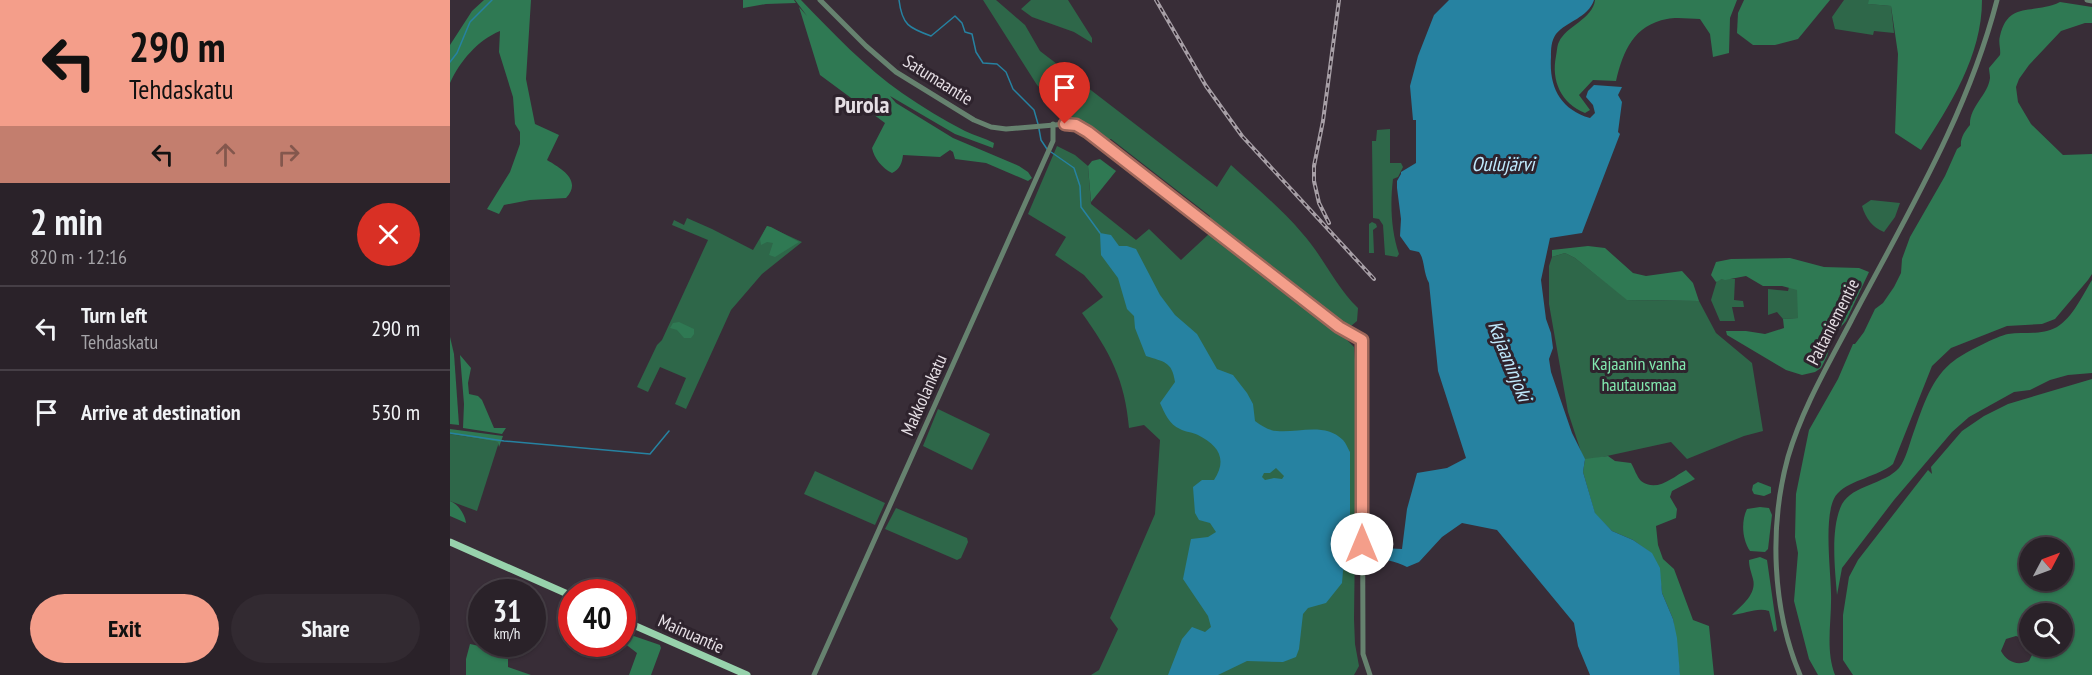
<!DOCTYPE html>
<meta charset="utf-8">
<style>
:root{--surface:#2a2229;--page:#322a31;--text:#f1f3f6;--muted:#a5a4a8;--line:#463f46;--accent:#f49e8a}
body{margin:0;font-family:"PT Sans Narrow",sans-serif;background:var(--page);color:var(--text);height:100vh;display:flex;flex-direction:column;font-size:22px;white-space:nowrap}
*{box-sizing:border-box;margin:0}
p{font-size:20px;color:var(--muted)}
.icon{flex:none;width:33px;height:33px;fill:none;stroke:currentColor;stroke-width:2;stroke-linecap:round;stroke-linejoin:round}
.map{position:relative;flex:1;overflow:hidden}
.sheet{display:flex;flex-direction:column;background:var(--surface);width:450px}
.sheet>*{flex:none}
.hud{background:#f49e8a;color:#111;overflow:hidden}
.needle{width:39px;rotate:49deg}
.buttons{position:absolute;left:1569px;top:537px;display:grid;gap:12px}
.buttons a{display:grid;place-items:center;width:54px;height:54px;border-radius:50%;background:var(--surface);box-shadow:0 2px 4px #0004,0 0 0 2px var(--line);font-size:30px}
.speed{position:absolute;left:18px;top:579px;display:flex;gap:12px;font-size:30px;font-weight:700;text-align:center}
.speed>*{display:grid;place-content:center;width:78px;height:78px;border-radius:50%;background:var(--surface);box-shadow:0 2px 4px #0004,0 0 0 2px var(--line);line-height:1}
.speed small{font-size:15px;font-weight:400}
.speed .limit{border:9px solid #d22;background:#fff;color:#111}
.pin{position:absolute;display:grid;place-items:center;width:51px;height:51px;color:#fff;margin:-62px -26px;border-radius:50% 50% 50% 0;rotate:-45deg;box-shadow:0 0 6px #0007}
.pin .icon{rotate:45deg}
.me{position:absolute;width:66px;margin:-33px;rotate:0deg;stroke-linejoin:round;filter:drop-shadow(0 0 4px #0008)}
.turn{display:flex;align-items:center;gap:21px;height:126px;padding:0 30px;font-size:27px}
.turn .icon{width:78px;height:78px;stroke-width:2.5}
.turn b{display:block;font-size:42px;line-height:51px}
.lanes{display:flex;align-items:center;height:57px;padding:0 30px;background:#0003;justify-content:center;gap:30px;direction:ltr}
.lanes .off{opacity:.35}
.round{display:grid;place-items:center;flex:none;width:63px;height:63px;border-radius:32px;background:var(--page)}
.head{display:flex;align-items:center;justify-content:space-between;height:102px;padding:0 30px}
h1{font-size:36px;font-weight:600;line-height:45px}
.button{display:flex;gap:12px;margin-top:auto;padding:12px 30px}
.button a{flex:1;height:69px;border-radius:36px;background:var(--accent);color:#111;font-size:24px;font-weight:600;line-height:69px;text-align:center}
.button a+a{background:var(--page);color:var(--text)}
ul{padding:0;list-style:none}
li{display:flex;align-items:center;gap:18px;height:84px;padding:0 30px;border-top:2px solid var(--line)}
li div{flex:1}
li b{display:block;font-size:22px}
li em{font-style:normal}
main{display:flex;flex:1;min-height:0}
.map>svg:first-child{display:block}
.green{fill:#2e6749}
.forest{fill:#2f7953;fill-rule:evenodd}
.water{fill:#2682a1;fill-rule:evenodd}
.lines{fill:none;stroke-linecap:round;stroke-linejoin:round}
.stream{stroke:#2682a1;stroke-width:1.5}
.minor{stroke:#66826f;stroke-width:5}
.major{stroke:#97d2ac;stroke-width:7}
.rail-casing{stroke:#a79fa6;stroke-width:4}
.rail{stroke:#2e232d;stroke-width:1.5;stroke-dasharray:4.5;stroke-linecap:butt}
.route-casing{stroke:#9f675a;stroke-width:15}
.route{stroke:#f49e8a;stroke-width:10}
.labels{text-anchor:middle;stroke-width:6;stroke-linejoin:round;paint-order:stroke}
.street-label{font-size:18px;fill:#e6dfe5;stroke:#2e232d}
.park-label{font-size:18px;fill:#82e8af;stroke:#2e232d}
.water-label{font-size:20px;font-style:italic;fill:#c0eafd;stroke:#2e232d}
.district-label{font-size:24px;font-weight:bold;fill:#e6dfe5;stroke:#2e232d}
</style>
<main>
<section class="sheet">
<div class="hud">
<div class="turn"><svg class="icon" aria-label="left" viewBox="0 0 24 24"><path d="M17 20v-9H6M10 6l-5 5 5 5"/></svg><div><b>290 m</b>Tehdaskatu</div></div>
<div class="lanes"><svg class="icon" aria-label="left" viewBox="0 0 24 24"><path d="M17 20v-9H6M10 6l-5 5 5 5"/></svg><svg class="icon off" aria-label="ahead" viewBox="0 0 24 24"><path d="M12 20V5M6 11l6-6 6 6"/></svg><svg class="icon off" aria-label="right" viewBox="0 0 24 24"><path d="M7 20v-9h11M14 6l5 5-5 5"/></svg></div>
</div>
<div class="head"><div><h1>2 min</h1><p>820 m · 12:16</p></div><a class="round" style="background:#d93025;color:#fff"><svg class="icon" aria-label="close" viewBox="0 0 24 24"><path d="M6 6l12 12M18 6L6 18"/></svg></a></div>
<ul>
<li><svg class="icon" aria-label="left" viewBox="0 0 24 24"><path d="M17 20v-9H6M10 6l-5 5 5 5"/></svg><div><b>Turn left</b><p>Tehdaskatu</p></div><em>290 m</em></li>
<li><svg class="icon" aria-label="arrive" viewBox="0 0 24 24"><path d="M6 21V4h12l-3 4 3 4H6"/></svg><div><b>Arrive at destination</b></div><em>530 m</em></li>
</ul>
<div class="button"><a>Exit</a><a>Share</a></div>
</section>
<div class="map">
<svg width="1642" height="675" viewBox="0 0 1642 675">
<rect width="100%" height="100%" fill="#382d37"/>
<g class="green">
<path d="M533 0H546L575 25 590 51 767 187 781 165C805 187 831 208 852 233 873 256 885 286 908 308L907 321 901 326 891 323 767 227 759 221 760 216 661 139H656L637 123 608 113 603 100 587 85Z"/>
<polygon points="581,0 618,0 642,38 642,43 624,32 582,17 571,9"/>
<polygon points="1394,0 1419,0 1419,4 1441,6 1444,33 1424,31 1423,35 1385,29 1382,17"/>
<path d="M940 129V163H951L953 167 948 177 943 179C940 204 941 230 949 254L947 257 935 255 933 225 929 219 923 218 922 141H926L927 130Z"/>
<path d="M607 146 625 155 638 166 641 204 686 240 699 229 731 260 760 233 896 339 904 347 907 384 904 619 905 644 909 666 904 675H641L649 670 668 629 660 618 705 514 710 440 694 425 679 428C675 380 660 352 632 313L653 297 634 275 605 255 616 237 578 214Z"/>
<path d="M1421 200 1450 203 1445 217 1434 232C1422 227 1416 219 1412 206Z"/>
<polygon points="237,218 262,229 303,250 317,226 352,242 312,274 281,310 236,409 225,404 236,378 210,367 198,392 187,387 207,345 212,340 258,240 222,225 224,220 234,225"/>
<polygon points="922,222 926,224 927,227 923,230 924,253 919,253 919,224"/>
<polygon points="1115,253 1125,258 1178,300 1249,301 1266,333 1302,363 1313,431 1294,436 1237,459 1221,442 1134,461 1118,412 1099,304 1099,266 1102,257"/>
<polygon points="1272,279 1285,279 1284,300 1293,301 1294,307 1282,307 1285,321 1270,321 1261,300 1267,280"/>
<polygon points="1339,287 1348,289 1349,318 1333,319 1327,312 1318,315 1318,289 1338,291"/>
<polygon points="488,409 540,434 522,470 473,446"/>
<polygon points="0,434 49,442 27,511 0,501"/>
<polygon points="365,471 435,503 425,525 354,494"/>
<polygon points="446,508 517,538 518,542 511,558 507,560 435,529"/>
</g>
<g class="forest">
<path d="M34 0H81L76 79 85 124 109 135 97 160C110 168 133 180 116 198L80 200 54 205 49 214 37 209 60 172 70 144V132L65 124 63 97 49 52 50 31C28 40 10 61 0 83V45L22 11Z"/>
<polygon points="293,0 344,0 346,3 316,4 293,8"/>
<path d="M345 0H351C383 33 415 67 452 93 472 107 494 120 515 131 525 136 535 138 544 143L543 148 505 134 440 96 446 103 503 138 569 166 578 172 582 178 578 181 536 163 505 159 503 152 500 150 490 157 453 155C452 163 450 169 442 173 432 168 424 158 422 148L435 123 370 75 349 7 357 16Z"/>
<path d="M1145 0H1287L1280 18 1279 53 1263 57 1260 34 1250 19C1240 19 1227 17 1217 19 1184 25 1173 51 1166 81L1143 80 1129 95 1140 110 1135 113C1111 103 1101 81 1106 56 1107 52 1107 45 1109 42 1116 26 1143 19 1145 0Z"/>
<polygon points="1294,0 1380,0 1348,39 1325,45 1303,45 1287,33 1288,13"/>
<path d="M1419 0H1532C1532 56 1500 105 1471 150L1445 133 1448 54 1441 6 1418 4Z"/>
<path d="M1610 2 1642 7V23H1635L1611 31 1579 65 1569 79 1566 87 1568 102 1581 124 1613 155 1642 154V274L1638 280 1605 319 1592 324 1557 326 1501 348 1482 366 1443 464C1429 476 1400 480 1388 493 1372 508 1381 571 1381 593 1382 620 1375 649 1385 675H1368L1359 659 1344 601 1348 553 1345 537 1346 494 1359 430 1388 379 1403 344H1405L1414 332 1425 309 1433 303 1444 287 1451 273 1452 259 1460 237 1495 176 1507 149 1511 146C1510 138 1515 131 1520 125 1519 107 1538 95 1540 78 1540 74 1539 71 1539 68L1550 55C1551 49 1548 42 1550 36 1558 0 1584 15 1610 2Z"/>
<polygon points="650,159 666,171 641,202 638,166 642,161"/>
<polygon points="317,226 321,227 349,242 325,257 319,255 323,243 317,242 311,245 310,239"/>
<polygon points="1138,246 1155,248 1183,273 1196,276 1232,271 1243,283 1249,301 1177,300 1125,258 1115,253 1102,257 1102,250"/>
<polygon points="1340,258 1374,267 1409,268 1419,272 1396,321 1383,336 1377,356 1371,368 1365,372 1352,375 1336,370 1277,335 1276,331 1296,331 1315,334 1334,328 1333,319 1348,318 1347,290 1332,286 1313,286 1296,276 1275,280 1272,279 1266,282 1261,275 1266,262 1281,259"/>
<path d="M1642 280V373L1618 375 1600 380 1580 390 1564 392 1519 417 1502 432 1444 500 1392 568 1387 595C1385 569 1380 528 1392 504 1403 485 1435 484 1449 468 1456 459 1459 445 1463 434 1473 407 1481 377 1505 360 1514 353 1547 336 1558 334 1574 331 1591 336 1607 327 1623 317 1632 296 1642 280Z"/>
<polygon points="229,322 244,329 244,334 241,338 234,338 227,330 220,328 223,323"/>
<polygon points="0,337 4,354 9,425 0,424"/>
<polygon points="10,355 21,368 18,383 19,394 28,396 32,400 44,428 56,428 52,434 13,428 14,404"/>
<path d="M1642 379V675H1403L1393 660V615L1399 577 1408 560 1478 470 1482 474 1481 467 1512 431 1534 416 1558 404ZM1580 548H1612V580H1580ZM1580 614H1612V646L1580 647 1583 653 1579 661C1567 666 1557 662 1551 651L1556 639 1566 636 1578 640 1579 645Z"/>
<polygon points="0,429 53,436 49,447 48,442 0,434"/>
<path d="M1158 456 1165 461 1181 463C1184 468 1187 477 1191 481 1207 493 1223 477 1236 470L1245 479 1222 491 1220 497 1227 509 1226 518 1206 526 1208 545 1213 559 1224 569 1243 620 1259 626 1264 675H1230L1223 619 1212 593 1209 568 1201 553 1183 540 1162 531 1145 514 1133 472 1135 459Z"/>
<polygon points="1308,482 1321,487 1321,493 1314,496 1304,494 1302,490 1303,485"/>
<path d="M0 501C8 504 15 514 16 523L0 516Z"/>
<path d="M1310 507 1319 508 1322 515 1318 549 1315 552 1300 551C1292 540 1291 521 1297 509Z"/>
<path d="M1310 557 1317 560 1327 630 1324 632 1319 611C1307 607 1295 614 1282 615 1292 605 1307 594 1303 579 1301 571 1299 567 1299 560Z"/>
<polygon points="178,634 210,645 211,648 201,675 179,675 187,653 174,643"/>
<polygon points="20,644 34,647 58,659 58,667 81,675 16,675 16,659"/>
</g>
<path class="water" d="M999 0H1144C1138 18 1117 21 1106 34 1101 41 1101 49 1101 57 1099 87 1110 109 1140 118L1145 113 1143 105 1136 97 1138 91 1144 85 1172 87 1168 95 1172 102 1168 132 1170 134 1132 233 1100 238 1091 280 1096 319 1101 333 1103 348 1099 359 1101 372 1122 433 1135 459 1133 472 1145 513 1162 531 1183 540 1202 553 1210 568 1212 593 1223 619 1227 638 1230 675H1140L1128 646 1124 623 1047 530 1012 523 992 537 969 562 957 567C940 558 916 556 898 561L893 571 892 583 876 603 858 608 853 614 849 649 846 657 833 662 797 661 768 675H718L732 639 742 627 755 632 761 627 758 616 733 579 741 539 758 537 766 532 760 523 749 520 745 513 743 487 752 480H764C778 459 768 445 748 435 742 432 735 432 730 429 719 424 715 414 710 403L725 382C722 361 714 362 696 356L685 328 684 316 677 309 668 278 651 255 650 233 661 235 669 246H677L686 249 710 295 725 315 747 334 767 369 783 375 797 393 803 404 805 421C812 426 819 431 827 431 848 433 875 422 893 440 896 443 898 449 900 452V548L902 551 932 548 952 549 957 509 967 473 997 468 1016 458 988 371 979 283C973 272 975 260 969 252L960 250 950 236 951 219 947 188V181L951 174V172L966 163V120H963L960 86 968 56 984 15ZM826 468 834 476 832 479 824 478 815 480 812 477 814 473H820Z"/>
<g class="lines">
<g class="stream">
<path d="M449 0C452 25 459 28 481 36L505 16 512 23 515 32 522 34 526 52 533 63 547 64 556 72 563 89 584 110 588 124"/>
<polyline points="0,62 7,53 20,22 42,0"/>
<polyline points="589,129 591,140 597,149"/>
<polyline points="601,152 624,168 630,186 631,207 650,233"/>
<polyline points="0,433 54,441 200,454 219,431"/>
</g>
<g class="minor">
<polyline points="370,0 416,46 446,72 524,120 541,127 556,129 616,124 626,125 638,132 889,327 912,340 913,654 920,675"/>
<polyline points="1637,0 1642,1"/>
<polyline points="364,675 603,141 603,124"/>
<path d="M1350 675C1322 609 1319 526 1338 457 1352 409 1378 365 1401 321 1456 216 1517 116 1547 0"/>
</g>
<g class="major">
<polyline points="0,542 122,596"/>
<polyline points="172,620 297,675"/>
</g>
<defs>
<g id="rail">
<polyline points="706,0 756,86 792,136 924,279"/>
<polyline points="879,223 869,203 864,181 864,166 873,121 889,0"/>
</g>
</defs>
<use href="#rail" class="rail-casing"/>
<use href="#rail" class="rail"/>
</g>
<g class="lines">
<defs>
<polyline id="route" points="615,124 626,125 638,132 889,327 912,340 912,544"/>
</defs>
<use href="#route" class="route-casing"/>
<use href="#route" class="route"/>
</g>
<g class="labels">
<g class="street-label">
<text transform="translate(488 80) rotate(32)" y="6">Satumaantie</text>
<text transform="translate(1383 322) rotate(-63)" y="6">Paltaniementie</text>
<text transform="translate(474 395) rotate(-66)" y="6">Makkolankatu</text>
<text transform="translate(241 634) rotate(24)" y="6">Mainuantie</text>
</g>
<g class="park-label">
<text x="1189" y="370">Kajaanin vanha<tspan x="1189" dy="21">hautausmaa</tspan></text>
</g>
<g class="water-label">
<text x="1053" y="171">Oulujärvi</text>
<text transform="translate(1060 361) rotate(68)" y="7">Kajaaninjoki</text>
</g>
<g class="district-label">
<text x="412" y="113">Purola</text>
</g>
</g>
</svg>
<div class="buttons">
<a><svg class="needle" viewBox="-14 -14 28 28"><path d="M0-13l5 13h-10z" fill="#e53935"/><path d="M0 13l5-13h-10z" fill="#a5a4a8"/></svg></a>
<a><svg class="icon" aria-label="search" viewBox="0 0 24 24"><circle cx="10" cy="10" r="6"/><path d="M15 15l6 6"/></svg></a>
</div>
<div class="speed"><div>31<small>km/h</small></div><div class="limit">40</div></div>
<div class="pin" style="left:615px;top:124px;background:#d93025"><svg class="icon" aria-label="arrive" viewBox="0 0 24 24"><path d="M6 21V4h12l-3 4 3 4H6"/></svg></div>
<svg class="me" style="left:912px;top:544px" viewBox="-20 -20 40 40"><circle r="19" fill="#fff"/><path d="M0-13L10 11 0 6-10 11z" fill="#f49e8a"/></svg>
</div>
</main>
